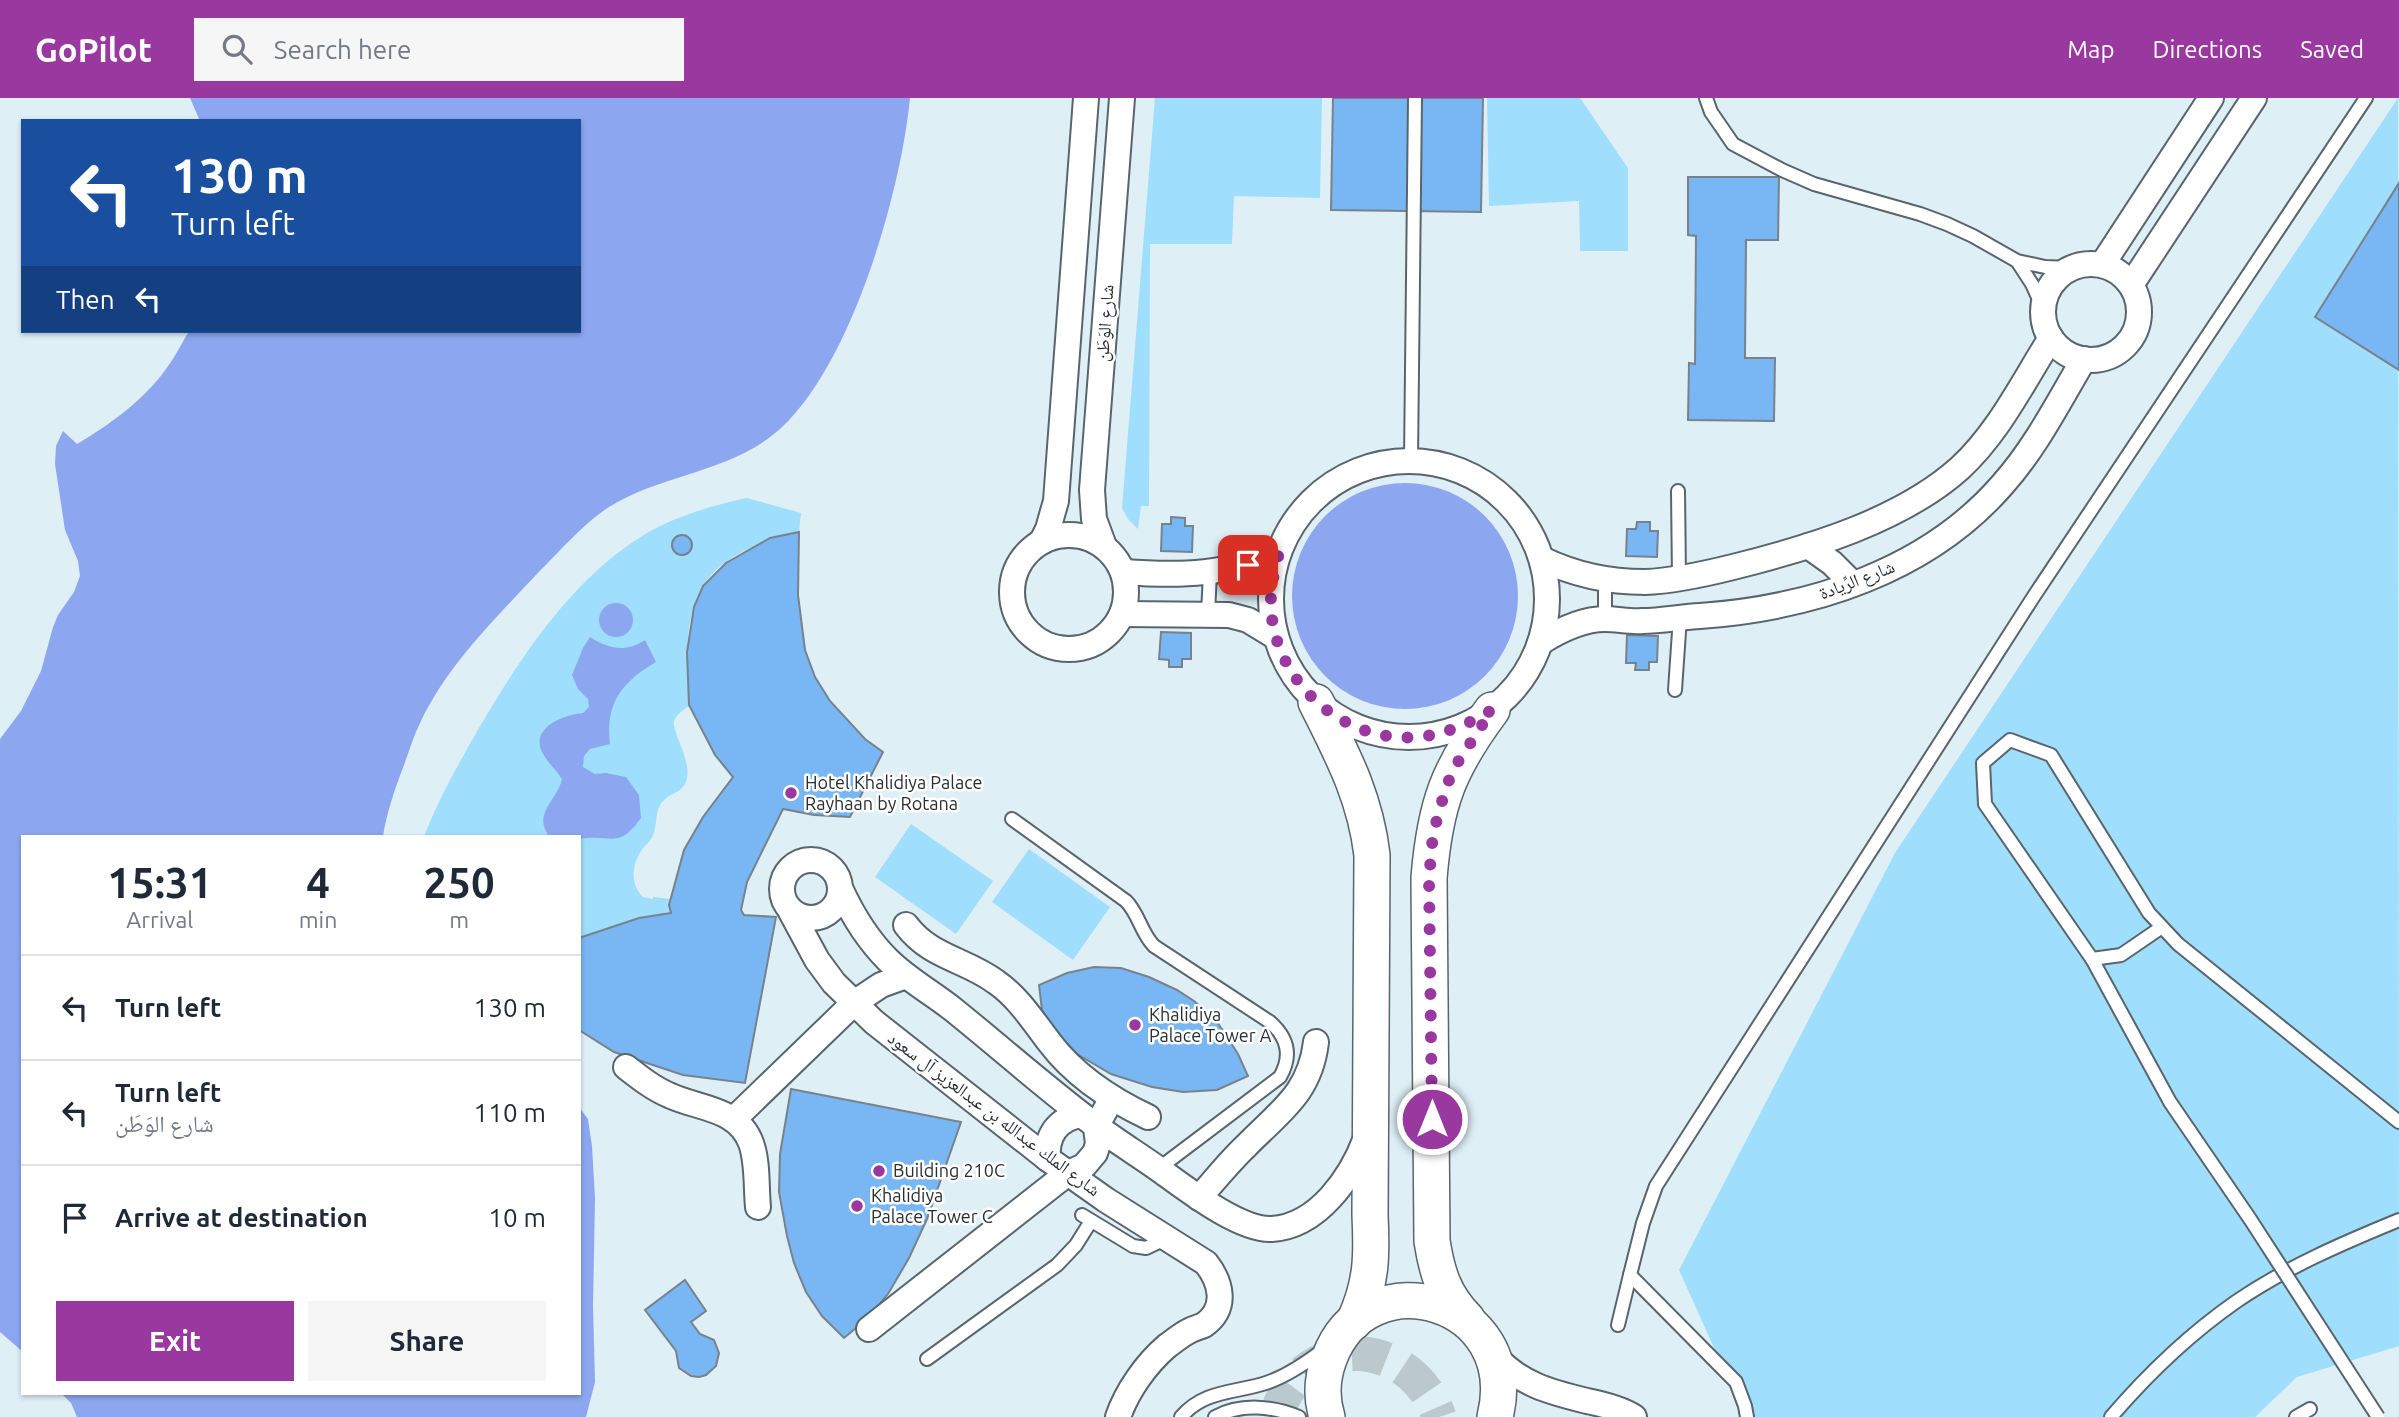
<!DOCTYPE html>
<meta charset="utf-8">
<style>
:root{--surface:#fff;--page:#f6f6f7;--text:#1f2937;--muted:#747a83;--line:#e0e1e3;--accent:#99389f}
body{margin:0;font-family:Ubuntu,"Noto Naskh Arabic",sans-serif;background:var(--page);color:var(--text);height:100vh;display:flex;flex-direction:column;font-size:26px;white-space:nowrap}
*{box-sizing:border-box;margin:0}
p{font-size:23px;color:var(--muted)}
.icon{flex:none;width:38px;height:38px;fill:none;stroke:currentColor;stroke-width:2;stroke-linecap:round;stroke-linejoin:round}
.map{position:relative;flex:1;overflow:hidden}
.drawer{position:absolute;left:21px;top:737px;width:560px;height:560px;display:flex;flex-direction:column;background:var(--surface);border-radius:0px;box-shadow:0 2px 5px #0004}
.drawer>*{flex:none}
.guide{position:absolute;left:21px;top:21px;width:560px;height:214px;border-radius:0px;box-shadow:0 2px 5px #0004;background:#1a4fa0;color:#fff;overflow:hidden}
.pin{position:absolute;display:grid;place-items:center;width:60px;height:60px;color:#fff;margin:-30px;border-radius:14px;box-shadow:0 4px 10px #0006}
.me{position:absolute;width:77px;margin:-38px;rotate:0deg;stroke-linejoin:round;filter:drop-shadow(0 0 5px #0008)}
.turn{display:flex;align-items:center;gap:24px;height:147px;padding:0 35px;font-size:32px}
.turn .icon{width:91px;height:91px;stroke-width:2.5}
.turn b{display:block;font-size:49px;line-height:60px}
.then{display:flex;align-items:center;height:66px;padding:0 35px;background:#0003;gap:14px;font-size:26px}
.eta{display:flex;justify-content:space-evenly;align-items:center;height:119px;text-align:center}
.eta b{font-size:42px;font-weight:700;line-height:49px}
.primary-button{display:flex;gap:14px;margin-top:auto;padding:14px 35px}
.primary-button a{flex:1;height:80px;border-radius:0px;background:var(--accent);color:#fff;font-size:28px;font-weight:700;line-height:80px;text-align:center}
.primary-button a+a{background:var(--page);color:var(--text)}
ul{padding:0;list-style:none}
li{display:flex;align-items:center;gap:21px;height:105px;padding:0 35px;border-top:2px solid var(--line)}
li div{flex:1}
li b{display:block;font-size:26px}
li em{font-style:normal}
header{display:flex;align-items:center;gap:42px;box-sizing:border-box;height:98px;padding:0 35px;background:var(--accent);color:#fff}
header strong{font-size:33px}
nav{display:flex;gap:38px;margin-inline-start:auto;font-size:24px}
.search{width:490px;height:63px;background:var(--page);display:flex;align-items:center;gap:18px;box-sizing:border-box;padding:0 24px;border-radius:0px;color:var(--muted);font-size:26px}
.map>svg:first-child{display:block}
.green{fill:#9fdefd}
.water{fill:#8ca7ef}
.building{fill:#78b7f3;stroke:#78828c;stroke-width:2}
.lines{fill:none;stroke-linecap:round;stroke-linejoin:round}
.secondary-tunnel{stroke:#bbc9cf;stroke-width:35;stroke-dasharray:35 18;stroke-linecap:butt}
.lane-casing{stroke:#58656c;stroke-width:16}
.street-casing{stroke:#58656c;stroke-width:28}
.secondary-casing{stroke:#58656c;stroke-width:38}
.lane{stroke:#fff;stroke-width:12}
.street{stroke:#fff;stroke-width:24}
.secondary{stroke:#fff;stroke-width:35}
.lane-bridge-casing{stroke:#58656c;stroke-width:16;stroke-linecap:butt}
.lane-bridge{stroke:#fff;stroke-width:12}
.route{stroke:#99389f;stroke-width:12;stroke-dasharray:0 21.6}
.poi-dot{fill:#99389f;stroke:#fff;stroke-width:2.5}
.labels{text-anchor:middle;stroke-width:5;stroke-linejoin:round;paint-order:stroke}
.street-label{font-size:18px;fill:#292f31;stroke:#fff}
.poi-label{font-size:18px;fill:#292f31;stroke:#fff;text-anchor:start}
</style>
<header>
<strong>GoPilot</strong>
<div class="search"><svg class="icon" aria-label="search" viewBox="0 0 24 24"><circle cx="10" cy="10" r="6"/><path d="M15 15l6 6"/></svg>Search here</div>
<nav><a>Map</a><a>Directions</a><a>Saved</a></nav>
</header>
<div class="map">
<svg width="2399" height="1319" viewBox="0 0 2399 1319">
<rect width="100%" height="100%" fill="#dfeff6"/>
<g class="green">
<polygon points="1155,0 1322,0 1320,100 1234,98 1232,146 1150,146 1149,408 1141,408 1138,431 1128,421 1122,410"/>
<polygon points="1487,0 1580,0 1628,70 1628,153 1580,153 1579,103 1489,108"/>
<polygon points="2398,0 2399,1248 2297,1279 2255,1319 1745,1319 1679,1172 1895,755"/>
<path d="M747 400 801 415 799 434C766 441 719 458 702 490 683 524 686 571 689 608 683 612 677 616 674 623 671 635 699 672 682 690 677 695 669 697 664 702 654 711 658 726 653 737 651 742 647 746 643 750 632 765 629 785 643 799L653 801V799L671 801V815L639 820 579 840V738H424C439 700 459 665 479 630 522 557 573 479 647 435 674 419 717 406 747 400Z"/>
<polygon points="911,726 993,783 956,836 875,779"/>
<polygon points="1029,751 1110,809 1073,862 992,804"/>
</g>
<g class="water">
<path d="M190 0H910C901 94 852 265 781 330 732 375 663 375 609 409 584 425 556 457 535 478 493 523 448 567 421 623 414 637 409 653 404 667 395 690 387 714 383 738H23V1254L0 1234V641L21 613 41 573 53 529 58 517 74 494 80 478 78 463 65 432 55 366 56 348 63 333 77 346C109 327 143 303 166 271 175 259 182 245 189 233H579V23H200Z"/>
<circle cx="1405" cy="498" r="113"/>
<circle cx="616" cy="522" r="17"/>
<path d="M590 539C609 551 625 555 645 542L656 564C622 584 605 605 610 646L590 651 584 658 583 669 595 676 606 675 626 679 639 697 641 720C617 753 612 735 579 741V738H549C532 716 558 701 562 681 557 673 550 667 545 659 526 632 561 617 583 615L589 609 588 601 578 591 572 577 583 550Z"/>
<polygon points="579,1009 588,1021 592,1048 595,1100 593,1208 595,1284 586,1319 77,1319 71,1305 61,1295 579,1295"/>
</g>
<g class="building">
<polygon points="1333,0 1483,0 1481,114 1331,112"/>
<polygon points="1688,79 1779,79 1778,142 1746,142 1745,260 1775,260 1774,323 1688,322 1689,265 1695,266 1696,138 1688,137"/>
<polygon points="2399,85 2399,272 2315,219"/>
<polygon points="1171,419 1185,420 1185,428 1193,428 1192,454 1161,453 1162,426 1171,426"/>
<polygon points="1637,424 1650,424 1650,433 1658,433 1657,459 1626,458 1627,431 1636,431"/>
<polygon points="799,434 798,497 805,552 815,579 830,603 865,641 883,654 850,719 814,717 783,711 747,784 741,812 744,817 776,819 745,985 683,977 614,954 579,932 579,840 639,820 671,815 669,807 684,752 703,719 733,679 715,657 689,607 687,554 694,509 703,488 726,465 770,440"/>
<circle cx="682" cy="447" r="10"/>
<polygon points="1161,534 1191,535 1191,561 1182,561 1182,569 1169,569 1169,562 1159,561"/>
<polygon points="1627,537 1658,538 1657,564 1649,564 1649,572 1635,572 1636,565 1626,565"/>
<polygon points="1094,869 1121,870 1149,879 1177,892 1194,903 1214,920 1226,937 1238,956 1248,978 1217,992 1183,994 1152,989 1111,976 1077,956 1056,934 1042,912 1039,887 1067,875"/>
<polygon points="791,991 961,1024 927,1121 909,1160 888,1196 868,1220 844,1240 822,1218 806,1194 794,1165 787,1138 779,1094 780,1056"/>
<polygon points="685,1182 706,1213 691,1224 700,1236 714,1242 719,1255 716,1268 706,1277 699,1279 691,1278 679,1270 676,1253 645,1212"/>
</g>
<g class="lines">
<path class="secondary-tunnel" d="M1276 1319C1300 1233 1411 1236 1439 1319"/>
<defs>
<g id="lane">
<polyline points="1706,0 1711,14 1733,46 1782,72 1814,86 1920,116 1947,126 1973,138 2017,163 2045,169 2072,170"/>
<polyline points="2017,163 2032,186 2043,210"/>
<polyline points="1411,362 1415,0"/>
<polyline points="1678,393 1679,480"/>
<polyline points="1208,516 1210,475"/>
<polyline points="1605,521 1605,482"/>
<polyline points="1675,592 1680,519"/>
<path d="M1012 721 1126 803C1139 816 1141 835 1154 848L1270 924C1288 940 1292 958 1280 979L1158 1071"/>
<polyline points="2162,829 2121,857 2092,861 1985,706 1983,665 2010,642 2051,657 2149,815 2178,846 2399,1024"/>
<polyline points="2092,861 2170,1004 2250,1121"/>
<polyline points="1082,1117 1133,1148 1146,1150 1165,1141"/>
<polyline points="1618,1227 1630,1177"/>
<polyline points="927,1261 1057,1167 1076,1147 1091,1123"/>
<path d="M1181 1319C1204 1292 1235 1295 1266 1285 1287 1278 1306 1265 1323 1252"/>
<path d="M1215 1319C1241 1305 1273 1308 1299 1319"/>
<polyline points="1747,1319 1745,1308 1736,1284 1630,1177 1643,1125 1656,1088 2034,498 2366,0"/>
<path d="M2111 1319C2147 1277 2191 1235 2237 1203 2287 1169 2343 1145 2399 1122"/>
<polyline points="2296,1319 2310,1311"/>
</g>
<g id="street">
<circle cx="2091" cy="214" r="48"/>
<polyline points="2102,167 2211,0"/>
<polyline points="2131,187 2254,0"/>
<circle cx="1409" cy="501" r="138"/>
<circle cx="1069" cy="494" r="57"/>
<polyline points="1042,443 1048,431 1056,403 1086,0"/>
<polyline points="1104,448 1094,421 1092,392 1122,0"/>
<polyline points="1808,448 1832,465 1853,486"/>
<path d="M1542 461C1575 477 1608 484 1645 484 1674 483 1705 476 1733 469 1809 450 1901 423 1960 370 1999 334 2023 284 2051 240"/>
<path d="M1124 474C1178 478 1232 478 1280 451"/>
<polyline points="1122,516 1229,517 1248,522 1276,539"/>
<path d="M1541 544C1560 532 1582 521 1605 521 1617 521 1630 524 1642 523 1661 523 1681 519 1700 518 1812 510 1928 473 2003 386 2036 349 2059 303 2084 261"/>
<circle cx="811" cy="791" r="29"/>
<path d="M841 792C853 818 867 841 888 862 908 882 933 895 955 913 1002 951 1047 991 1095 1027 1116 1043 1139 1057 1160 1072 1185 1090 1240 1133 1272 1131 1318 1128 1351 1080 1366 1040"/>
<path d="M790 812 817 862 834 885 874 924 1048 1061 1106 1102 1206 1165C1221 1184 1228 1210 1204 1227 1200 1229 1194 1230 1189 1233 1181 1237 1174 1243 1167 1248 1146 1266 1127 1293 1118 1319"/>
<path d="M906 827C931 860 965 861 996 884 1019 900 1033 923 1050 945 1075 978 1110 1001 1148 1019"/>
<path d="M626 969C640 980 654 991 671 998 700 1011 738 1010 751 1045 758 1064 756 1089 758 1109"/>
<polyline points="734,1021 854,905 881,887 906,878"/>
<path d="M1048 1061C1046 1038 1057 1021 1081 1017"/>
<path d="M1199 1100C1214 1083 1229 1064 1246 1048 1279 1014 1310 996 1316 944"/>
<polyline points="869,1231 1068,1075 1084,1068 1095,1055 1098,1046 1096,1029 1112,1000"/>
<path d="M1494 1257C1519 1286 1550 1294 1587 1303 1602 1306 1620 1310 1634 1319"/>
</g>
<g id="secondary">
<path d="M1316 604C1342 656 1365 698 1372 757L1370 1117C1372 1158 1372 1185 1354 1224"/>
<path d="M1467 1221C1444 1198 1437 1175 1432 1143L1429 780C1435 706 1448 671 1492 612"/>
<path d="M1327 1319C1321 1300 1322 1280 1329 1261 1367 1157 1524 1202 1495 1319"/>
</g>
</defs>
<use href="#lane" class="lane-casing"/>
<use href="#street" class="street-casing"/>
<use href="#secondary" class="secondary-casing"/>
<use href="#lane" class="lane"/>
<use href="#street" class="street"/>
<use href="#secondary" class="secondary"/>
<defs>
<polyline id="lane-bridge" points="2250,1121 2378,1319"/>
</defs>
<use href="#lane-bridge" class="lane-bridge-casing"/>
<use href="#lane-bridge" class="lane-bridge"/>
</g>
<g class="lines">
<path class="route" d="M1248 467 1280 451C1275 470 1270 488 1271 509 1274 583 1343 646 1418 639 1446 636 1469 626 1492 612L1456 667 1446 689 1433 736 1429 780 1432 1021"/>
</g>
<g class="poi-dot">
<circle cx="791" cy="695" r="7"/>
<circle cx="1135" cy="927" r="7"/>
<circle cx="879" cy="1073" r="7"/>
<circle cx="857" cy="1108" r="7"/>
</g>
<g class="labels">
<g class="street-label">
<text transform="translate(1105 225) rotate(-86)" y="6">شارع الوَطَن</text>
<text transform="translate(1857 482) rotate(-21)" y="6">شارع الرِّيادة</text>
<text transform="translate(994 1016) rotate(37)" y="6">شارع الملك عبدالله بن عبدالعزيز آل سعود</text>
</g>
<g class="poi-label">
<text x="805" y="691">Hotel Khalidiya Palace<tspan x="805" dy="21">Rayhaan by Rotana</tspan></text>
<text x="1149" y="923">Khalidiya<tspan x="1149" dy="21">Palace Tower A</tspan></text>
<text x="893" y="1079">Building 210C</text>
<text x="871" y="1104">Khalidiya<tspan x="871" dy="21">Palace Tower C</tspan></text>
</g>
</g>
</svg>
<div class="pin" style="left:1248px;top:467px;background:#d93025"><svg class="icon" aria-label="arrive" viewBox="0 0 24 24"><path d="M6 21V4h12l-3 4 3 4H6"/></svg></div>
<svg class="me" style="left:1432px;top:1021px" viewBox="-20 -20 40 40"><circle r="17" fill="#99389f" stroke="#fff" stroke-width="3"/><path d="M0-11L8 9 0 5-8 9z" fill="#fff"/></svg>
<div class="guide">
<div class="turn"><svg class="icon" aria-label="left" viewBox="0 0 24 24"><path d="M17 20v-9H6M10 6l-5 5 5 5"/></svg><div><b>130 m</b>Turn left</div></div>
<div class="then">Then<svg class="icon" aria-label="left" viewBox="0 0 24 24"><path d="M17 20v-9H6M10 6l-5 5 5 5"/></svg></div>
</div>
<section class="drawer">
<div class="eta">
<div><b>15:31</b><p>Arrival</p></div>
<div><b>4</b><p>min</p></div>
<div><b>250</b><p>m</p></div>
</div>
<ul>
<li><svg class="icon" aria-label="left" viewBox="0 0 24 24"><path d="M17 20v-9H6M10 6l-5 5 5 5"/></svg><div><b>Turn left</b></div><em>130 m</em></li>
<li><svg class="icon" aria-label="left" viewBox="0 0 24 24"><path d="M17 20v-9H6M10 6l-5 5 5 5"/></svg><div><b>Turn left</b><p>شارع الوَطَن</p></div><em>110 m</em></li>
<li><svg class="icon" aria-label="arrive" viewBox="0 0 24 24"><path d="M6 21V4h12l-3 4 3 4H6"/></svg><div><b>Arrive at destination</b></div><em>10 m</em></li>
</ul>
<div class="primary-button"><a>Exit</a><a>Share</a></div>
</section>
</div>
